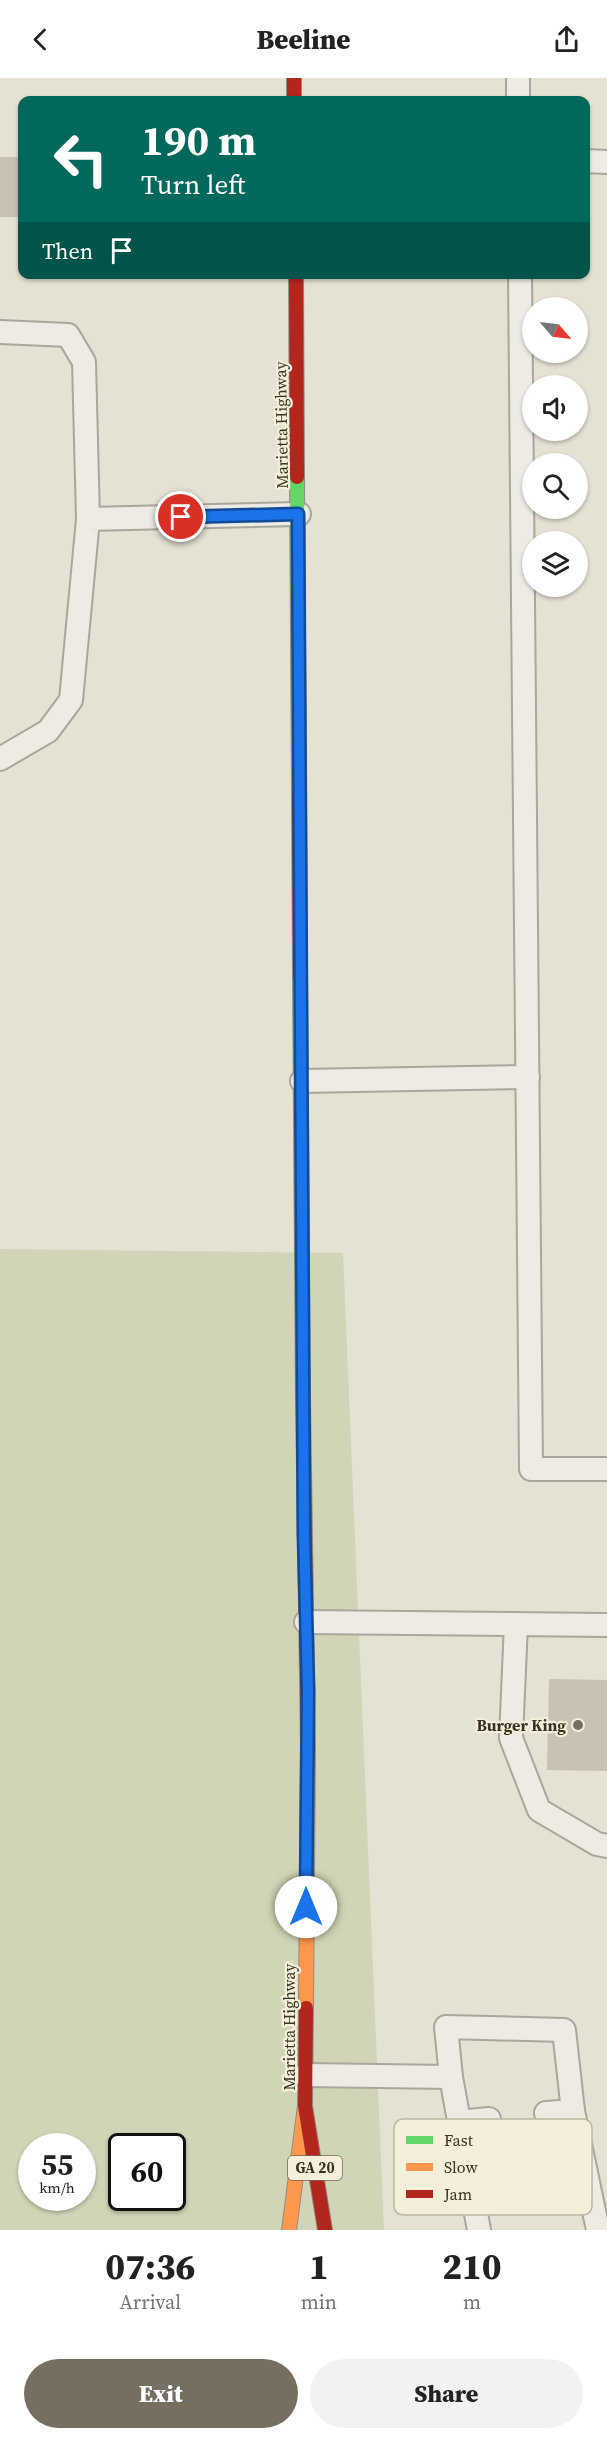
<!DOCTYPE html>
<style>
:root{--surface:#fff;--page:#f2f2f2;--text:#222;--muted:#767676;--accent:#766e61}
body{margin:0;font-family:"Source Serif 4",serif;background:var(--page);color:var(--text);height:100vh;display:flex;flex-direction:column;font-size:22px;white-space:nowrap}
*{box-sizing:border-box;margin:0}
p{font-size:20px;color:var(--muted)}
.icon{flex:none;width:33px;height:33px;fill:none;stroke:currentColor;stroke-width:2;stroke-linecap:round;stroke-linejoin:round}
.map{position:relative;height:2152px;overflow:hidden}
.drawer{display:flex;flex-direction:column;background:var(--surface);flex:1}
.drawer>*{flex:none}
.top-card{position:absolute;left:18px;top:18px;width:572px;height:183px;border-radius:12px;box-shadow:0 2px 4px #0004;background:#00695c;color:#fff;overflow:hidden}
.needle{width:39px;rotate:118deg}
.tools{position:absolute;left:522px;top:219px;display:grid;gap:12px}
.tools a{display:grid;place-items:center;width:66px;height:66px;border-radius:50%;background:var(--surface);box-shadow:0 2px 4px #0004;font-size:30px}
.speed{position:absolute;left:18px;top:2055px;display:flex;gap:12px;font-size:30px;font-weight:700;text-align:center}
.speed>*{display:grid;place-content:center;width:78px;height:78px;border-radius:50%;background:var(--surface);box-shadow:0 2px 4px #0004;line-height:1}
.speed small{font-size:15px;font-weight:400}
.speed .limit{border:3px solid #111;border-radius:9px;background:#fff;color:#111}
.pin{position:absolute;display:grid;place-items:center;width:51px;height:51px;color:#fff;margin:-26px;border:3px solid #fff;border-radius:50%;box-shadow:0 2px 6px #0007}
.me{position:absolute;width:66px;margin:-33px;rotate:0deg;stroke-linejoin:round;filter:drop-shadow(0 0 4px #0008)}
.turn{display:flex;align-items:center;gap:21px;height:126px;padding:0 24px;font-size:27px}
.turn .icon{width:78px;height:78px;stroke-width:2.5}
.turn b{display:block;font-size:42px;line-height:51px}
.then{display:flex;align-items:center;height:57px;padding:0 24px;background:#0003;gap:12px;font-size:22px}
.eta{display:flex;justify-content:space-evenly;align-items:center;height:102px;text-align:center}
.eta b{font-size:36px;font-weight:800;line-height:42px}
.primary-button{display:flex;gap:12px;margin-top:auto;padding:12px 24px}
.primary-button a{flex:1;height:69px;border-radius:36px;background:var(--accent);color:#fff;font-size:24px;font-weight:800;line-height:69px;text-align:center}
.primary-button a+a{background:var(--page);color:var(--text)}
header{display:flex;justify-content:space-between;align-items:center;height:78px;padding:0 24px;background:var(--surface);font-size:27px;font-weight:800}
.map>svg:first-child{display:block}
.green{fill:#d2d4b7;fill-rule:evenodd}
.building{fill:#c9c1b4}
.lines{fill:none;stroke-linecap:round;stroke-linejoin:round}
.lane-casing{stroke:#aba69b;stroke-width:26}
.fast-casing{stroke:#918c82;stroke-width:16}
.slow-casing{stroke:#918c82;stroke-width:16}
.jam-casing{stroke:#918c82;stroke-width:16}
.lane{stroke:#eeebe4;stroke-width:22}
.fast{stroke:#63d668;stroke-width:14}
.slow{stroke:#ff974d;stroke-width:14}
.jam{stroke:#b3261e;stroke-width:14}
.route-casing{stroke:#114b97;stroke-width:15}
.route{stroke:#1a73e8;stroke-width:10}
.poi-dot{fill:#766e61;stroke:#f4efdb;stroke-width:2}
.labels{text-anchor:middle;stroke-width:4.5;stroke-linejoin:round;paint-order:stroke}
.shield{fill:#f4efdb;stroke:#72695a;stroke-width:1.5}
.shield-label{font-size:15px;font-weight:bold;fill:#3a3023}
.street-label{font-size:16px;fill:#3a3023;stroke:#f4efdb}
.poi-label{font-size:16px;font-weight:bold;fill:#3a3023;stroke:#f4efdb;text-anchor:end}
.key{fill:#f4efdb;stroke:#bcb6a4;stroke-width:1.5}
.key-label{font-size:16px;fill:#3a3023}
</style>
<header><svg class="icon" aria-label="back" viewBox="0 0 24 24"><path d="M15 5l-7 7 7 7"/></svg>Beeline<svg class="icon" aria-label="share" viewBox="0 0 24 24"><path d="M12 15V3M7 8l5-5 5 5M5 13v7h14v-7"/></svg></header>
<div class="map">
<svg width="607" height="2152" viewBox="0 0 607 2152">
<rect width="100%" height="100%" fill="#e5e1d3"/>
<path class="green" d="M0 1171 343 1175 384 2152H0ZM32 2068H82V2120H32ZM122 2068H172V2120H122Z"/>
<g class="building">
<rect x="0" y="79" width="22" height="60"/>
<polygon points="549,1601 607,1602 607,1693 547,1692"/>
</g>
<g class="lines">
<defs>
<g id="lane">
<polyline points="518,0 518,22"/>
<polyline points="585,83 607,84"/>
<polyline points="520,196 531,1391 607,1391"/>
<polyline points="0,254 68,257 84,284 88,441"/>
<polyline points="0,681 48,653 71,622 88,441 299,436"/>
<polyline points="302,1003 528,999"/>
<polyline points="306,1544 607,1547"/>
<polyline points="516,1546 511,1660 539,1732 597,1766 607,1768"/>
<polyline points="305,1997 451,1999 446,1949 564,1952 573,2033 598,2152"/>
<polyline points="451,1999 479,2152"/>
<polyline points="546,2035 573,2033"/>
<polyline points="459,2044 489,2041"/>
<polyline points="554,2097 586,2096"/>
<polyline points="471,2102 498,2098"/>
</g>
<g id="fast">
<polyline points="297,399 299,717"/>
<polyline points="300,898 303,1322"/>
</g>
<g id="slow">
<polyline points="306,1930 308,1669"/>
<polyline points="289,2152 305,2028"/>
</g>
<g id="jam">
<polyline points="294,0 294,22"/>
<polyline points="296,196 297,399"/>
<polyline points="299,717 300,898"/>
<polyline points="303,1322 308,1669"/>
<polyline points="306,1930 305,2028 325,2152"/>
</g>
</defs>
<use href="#lane" class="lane-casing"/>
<use href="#fast" class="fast-casing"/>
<use href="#slow" class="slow-casing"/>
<use href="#jam" class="jam-casing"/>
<use href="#lane" class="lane"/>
<use href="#fast" class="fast"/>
<use href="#slow" class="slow"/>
<use href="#jam" class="jam"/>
</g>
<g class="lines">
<defs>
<polyline id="route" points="181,439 298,436 304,1456 308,1613 306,1829"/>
</defs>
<use href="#route" class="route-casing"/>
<use href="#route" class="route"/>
</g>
<circle class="poi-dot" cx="578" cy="1647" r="6"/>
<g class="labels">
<rect class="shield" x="288" y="2078" width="54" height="24" rx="4.5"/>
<g class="shield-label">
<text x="315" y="2095">GA 20</text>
</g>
<g class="street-label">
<text transform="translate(281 347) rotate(-91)" y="6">Marietta Highway</text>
<text transform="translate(289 1949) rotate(-90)" y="6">Marietta Highway</text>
</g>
<g class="poi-label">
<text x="566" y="1653">Burger King</text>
</g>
</g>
<rect x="394" y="2041" width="198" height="96" rx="9" class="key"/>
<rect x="406" y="2058" width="27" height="8" fill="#63d668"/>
<rect x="406" y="2085" width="27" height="8" fill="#ff974d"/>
<rect x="406" y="2112" width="27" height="8" fill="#b3261e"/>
<g class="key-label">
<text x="444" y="2068">Fast</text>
<text x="444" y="2095">Slow</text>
<text x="444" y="2122">Jam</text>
</g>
</svg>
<div class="tools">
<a><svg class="needle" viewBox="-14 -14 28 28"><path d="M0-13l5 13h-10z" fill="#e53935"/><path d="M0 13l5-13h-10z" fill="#767676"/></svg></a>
<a><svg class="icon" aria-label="sound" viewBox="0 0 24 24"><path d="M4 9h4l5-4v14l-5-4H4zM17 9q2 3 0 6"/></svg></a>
<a><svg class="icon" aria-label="search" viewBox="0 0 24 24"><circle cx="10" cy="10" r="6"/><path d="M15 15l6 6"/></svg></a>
<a><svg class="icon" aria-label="layers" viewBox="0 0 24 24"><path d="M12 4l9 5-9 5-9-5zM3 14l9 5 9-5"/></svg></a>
</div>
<div class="speed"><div>55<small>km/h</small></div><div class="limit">60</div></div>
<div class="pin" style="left:181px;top:439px;background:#d93025"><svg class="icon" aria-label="arrive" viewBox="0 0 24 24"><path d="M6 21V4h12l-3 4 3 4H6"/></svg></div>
<svg class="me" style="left:306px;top:1829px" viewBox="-20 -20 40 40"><circle r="19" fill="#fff"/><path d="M0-13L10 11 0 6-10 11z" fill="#1a73e8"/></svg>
<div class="top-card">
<div class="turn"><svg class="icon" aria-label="left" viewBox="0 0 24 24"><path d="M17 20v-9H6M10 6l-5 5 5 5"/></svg><div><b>190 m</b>Turn left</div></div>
<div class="then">Then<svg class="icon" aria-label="arrive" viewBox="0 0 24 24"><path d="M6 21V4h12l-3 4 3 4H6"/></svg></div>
</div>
</div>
<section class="drawer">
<div class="eta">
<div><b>07:36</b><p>Arrival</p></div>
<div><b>1</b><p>min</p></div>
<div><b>210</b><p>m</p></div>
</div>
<div class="primary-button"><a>Exit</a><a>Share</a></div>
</section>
